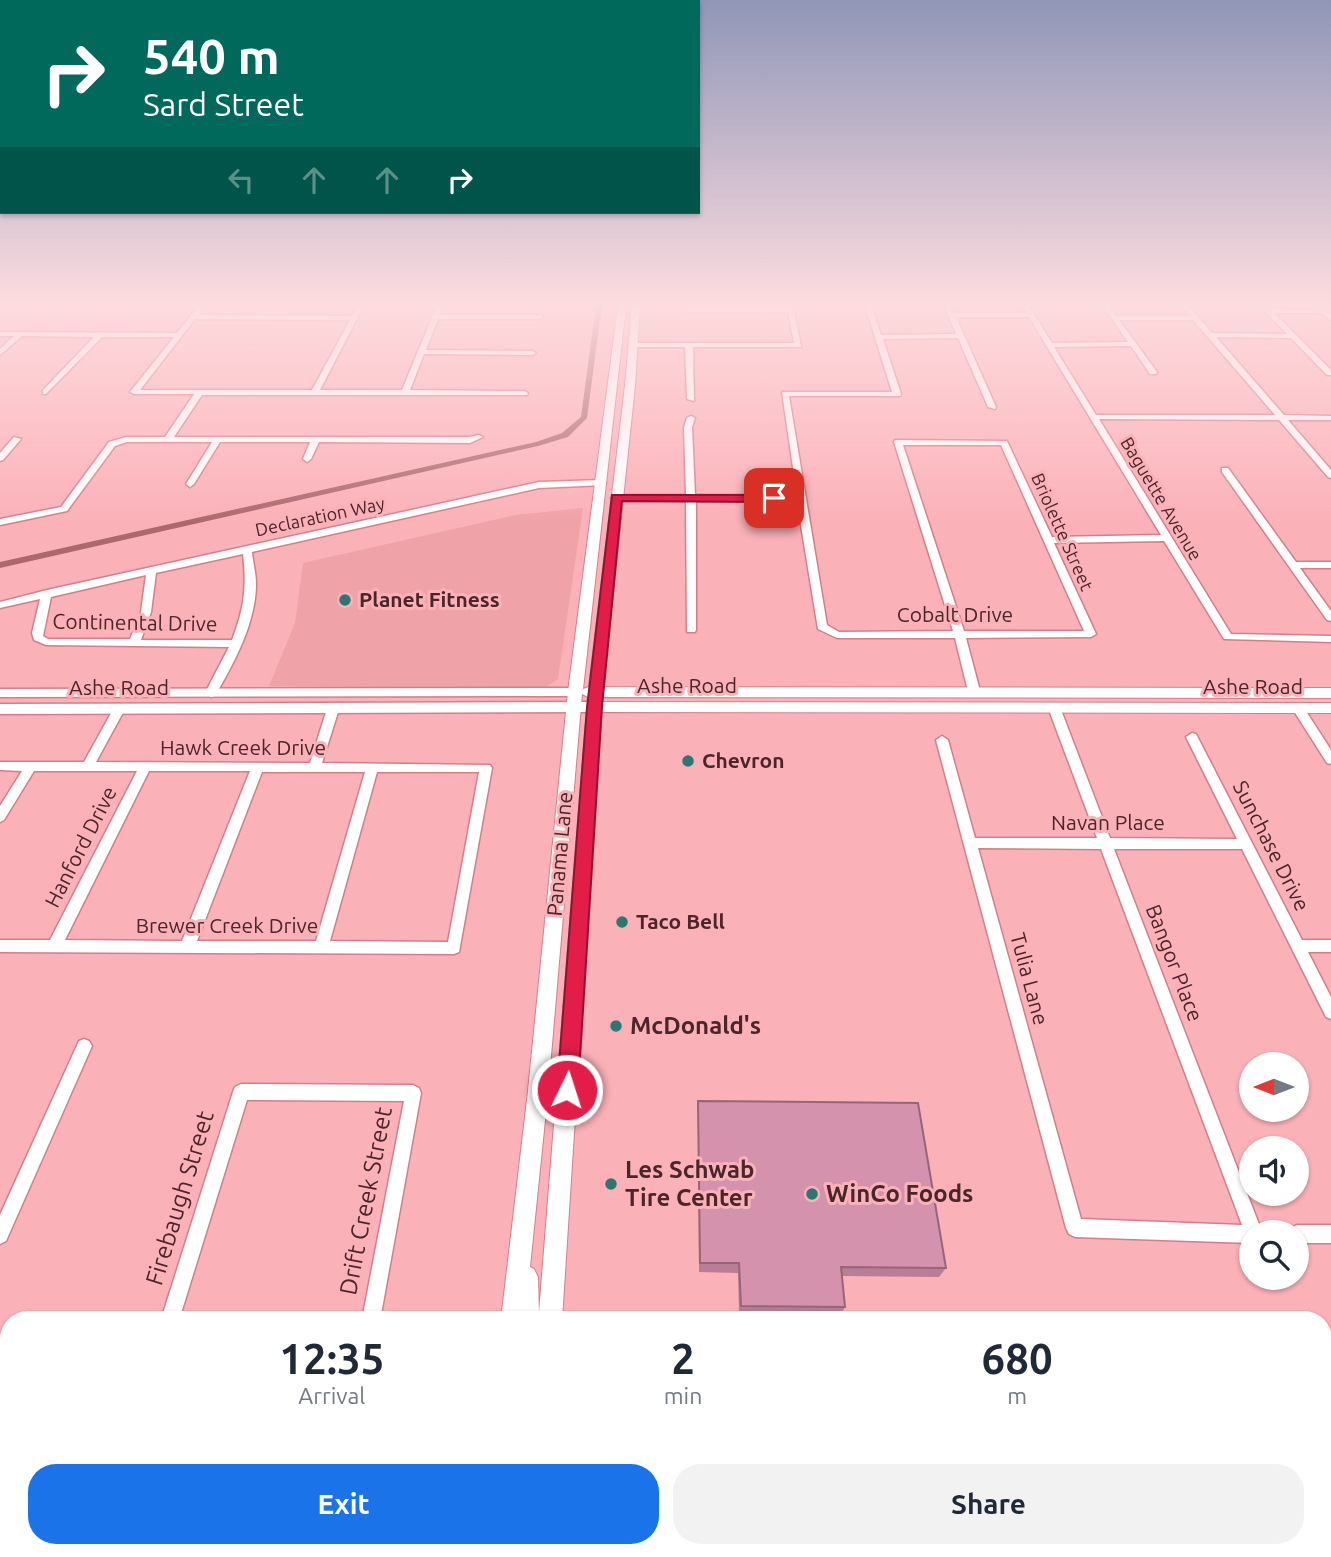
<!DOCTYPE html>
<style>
:root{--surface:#fff;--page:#f2f2f3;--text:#1f2937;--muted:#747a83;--accent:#1a73e8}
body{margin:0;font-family:Ubuntu,sans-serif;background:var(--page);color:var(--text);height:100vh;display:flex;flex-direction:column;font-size:26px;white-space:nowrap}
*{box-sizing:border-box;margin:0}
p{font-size:23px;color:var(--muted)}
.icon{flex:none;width:38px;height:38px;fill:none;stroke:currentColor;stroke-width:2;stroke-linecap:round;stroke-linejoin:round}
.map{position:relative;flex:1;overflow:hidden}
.drawer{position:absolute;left:0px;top:1311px;width:1332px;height:247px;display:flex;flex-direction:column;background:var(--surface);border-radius:28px 28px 0 0;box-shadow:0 2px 5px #0004}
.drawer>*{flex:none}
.guide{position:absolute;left:0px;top:0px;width:700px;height:214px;box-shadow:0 2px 5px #0004;background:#00695c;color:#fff;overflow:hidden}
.needle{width:46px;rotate:270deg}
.fabs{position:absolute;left:1239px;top:1052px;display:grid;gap:14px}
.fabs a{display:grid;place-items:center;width:70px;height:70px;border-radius:50%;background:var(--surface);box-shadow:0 2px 5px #0004;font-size:35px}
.pin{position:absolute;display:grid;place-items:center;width:60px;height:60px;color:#fff;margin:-30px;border-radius:14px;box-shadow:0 4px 10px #0006}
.me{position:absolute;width:77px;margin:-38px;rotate:4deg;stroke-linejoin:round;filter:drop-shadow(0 0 5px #0008)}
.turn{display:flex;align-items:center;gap:24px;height:147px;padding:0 28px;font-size:32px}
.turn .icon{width:91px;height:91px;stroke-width:2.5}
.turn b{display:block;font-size:49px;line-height:60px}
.lanes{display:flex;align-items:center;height:66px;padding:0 28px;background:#0003;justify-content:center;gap:35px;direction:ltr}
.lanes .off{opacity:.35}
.eta{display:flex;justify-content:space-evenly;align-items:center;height:119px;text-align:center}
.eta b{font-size:42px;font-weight:700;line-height:49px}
.primary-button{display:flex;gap:14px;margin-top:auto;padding:14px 28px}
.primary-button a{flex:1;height:80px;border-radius:28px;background:var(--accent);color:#fff;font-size:28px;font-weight:700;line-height:80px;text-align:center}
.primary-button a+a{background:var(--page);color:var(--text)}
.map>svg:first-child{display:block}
.built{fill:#f0a2a9}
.green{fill:#c7a16f}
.water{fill:#ad686f;stroke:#8f545a;stroke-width:2}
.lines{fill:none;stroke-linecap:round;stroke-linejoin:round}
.canal{fill:#ad686f;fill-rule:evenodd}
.minor-casing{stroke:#d57e87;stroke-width:3}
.tertiary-casing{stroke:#d57e87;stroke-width:3}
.secondary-casing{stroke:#d57e87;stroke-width:2}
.minor{fill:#fff;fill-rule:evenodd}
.tertiary{fill:#fff;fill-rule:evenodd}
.secondary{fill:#fff;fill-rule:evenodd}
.wall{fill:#b77e95}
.building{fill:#d592ad;stroke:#956679;stroke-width:2}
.route{fill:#e11d48;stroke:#92132f;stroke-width:2}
.poi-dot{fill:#2c7674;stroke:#fbb1b8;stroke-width:2.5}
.labels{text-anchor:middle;stroke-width:6;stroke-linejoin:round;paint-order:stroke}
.far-street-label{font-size:18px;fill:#4a262a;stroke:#fbb1b8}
.poi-label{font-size:21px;font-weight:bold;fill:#4a262a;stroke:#fbb1b8;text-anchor:start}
.street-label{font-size:21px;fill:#4a262a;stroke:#fbb1b8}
.near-poi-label{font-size:24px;font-weight:bold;fill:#4a262a;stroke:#fbb1b8;text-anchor:start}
.near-street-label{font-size:24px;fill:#4a262a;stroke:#fbb1b8}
</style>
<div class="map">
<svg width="1331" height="1557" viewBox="0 0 1331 1557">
<rect width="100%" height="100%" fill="#fbb1b8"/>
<polygon class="built" points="583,508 558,679 543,689 269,686 295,623 303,563 515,515"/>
<polygon class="green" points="1323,1489 1331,1511 1331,1557 1167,1557 1165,1549 1323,1549"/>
<polygon class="water" points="1198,1549 1318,1549 1321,1557 1200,1557"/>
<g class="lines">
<polygon class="canal" points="596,305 602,305 587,418 568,437 538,446 0,568 0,562 536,442 562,433 581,417"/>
<defs>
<g id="minor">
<path d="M199 305H206L199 315 352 316 358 305H364L320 390H402L437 305H443L439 315H540L543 317 540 319H438L426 350 532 351 536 353 532 355 424 354 410 390 524 391 528 393 527 395H202L174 437H469L479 435 483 437 470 443 319 442 311 459 307 462 303 459 310 442H220L194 484 190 487 186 484 212 442H127L115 446 67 511 0 525V519L61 507 109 442 126 437H165L194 394H134L130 392 174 337H102L46 394H43V390L94 337 22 336 0 355V349L14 336H0V332L177 333ZM195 319 350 320 312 390H140Z"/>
<polygon points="787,305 793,305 801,347 693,347 694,401 687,399 685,347 633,347 629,345 633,343 794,343 788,312 688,312 685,310 688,308 787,308"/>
<path d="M865 305H871L881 335 956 334 944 305H950L954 313H1026L1022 305H1028L1052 343 1128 342 1102 305H1109L1116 316H1190L1181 305H1188L1212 333 1287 334 1259 305H1266L1270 309 1326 310 1327 311 1324 313H1274L1331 370V375H1327L1291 338 1216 337 1284 415 1331 416V420H1288L1331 470V478L1328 477 1279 420 1099 419 1231 634 1331 636V642L1224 639 1164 541 1054 543 1096 634 1091 637 966 638 980 691 974 695 968 691 955 638H837L818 629 797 501H696V630L695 632H687L686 501H616L611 498 616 495H686L684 427 687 418 691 416 695 418 692 427 695 495H797L782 392H892ZM956 317H1029L1161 535 1052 537 1007 441 895 440 894 442 953 631 839 632 827 625 789 396H900L901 394 883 339 958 338 988 407 995 409 996 407ZM1119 320H1193L1275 415H1096L1054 347 1131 346 1150 374H1156L1157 372ZM903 445H1001L1084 631H964Z"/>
<polygon points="14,437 21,439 3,460 0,461 0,453"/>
<polygon points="1222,468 1228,468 1296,562 1331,562 1331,568 1300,568 1331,611 1331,621 1327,620 1222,472"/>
<path d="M602 480 606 483 605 485 539 488 252 552C253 563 256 573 256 584 256 623 234 663 215 696L211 697 205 693 229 647 46 645 34 640 32 633 40 599 0 608V602L47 590 539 482ZM243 554C247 588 244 609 232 640H141L151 612 156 573ZM146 575 141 612 130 639H48L43 636 51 597Z"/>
<polygon points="1298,704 1302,705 1331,750 1331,764 1327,763 1292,708"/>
<path d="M119 705 125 709 96 762 310 763 327 709 333 705 339 709 322 763 490 765 492 768 459 952 454 954 0 952V940H50L137 771H34L4 820 0 822V806L22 771 0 770V762H84L115 706ZM149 771H250L182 941 65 940ZM262 772H365L316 941H197ZM377 772H479L448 942 330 941Z"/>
<path d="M1055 706 1061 710 1110 838 1237 839 1186 737 1192 733 1196 734 1302 940H1331V952H1308L1331 997V1019L1326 1017 1242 849H1114L1262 1232H1251V1243L1075 1237 1069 1234 1066 1228 936 740 942 736 948 740 975 838H1097L1049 710ZM978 848 1101 849 1242 1225 1081 1219Z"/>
<polygon points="84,1039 89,1041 92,1046 6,1241 0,1244 0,1215 79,1041"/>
<polygon points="241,1084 413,1085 419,1088 421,1093 380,1320 362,1320 404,1101 247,1100 179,1320 161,1320 233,1092 235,1087"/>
<polygon points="1297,1225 1331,1225 1331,1243 1297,1243 1297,1232 1289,1232 1291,1228"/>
<rect x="0" y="1354" width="9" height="20"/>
<polygon points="88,1549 109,1549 106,1557 84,1557"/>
<polygon points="318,1549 339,1549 337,1557 315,1557"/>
<polygon points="926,1549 1149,1549 1152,1557 923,1557"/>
</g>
<g id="tertiary">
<polygon points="1313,305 1322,305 1331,315 1331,321"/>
<polygon points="575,688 581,692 575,696 0,697 0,689"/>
<polygon points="594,702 601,707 594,712 0,714 0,704"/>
</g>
<g id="secondary">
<path d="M618 305H626L583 689 589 687 625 386 632 305H640L635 386 603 687 1331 688V698L602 697V702L1331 703V713L601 712 562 1320H501L528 1091 568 692ZM582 694 588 697 539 1313 538 1277 534 1269 530 1267 548 1091Z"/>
<polygon points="471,1549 497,1549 497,1557 469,1557"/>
<polygon points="520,1549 546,1549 546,1557 518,1557"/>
</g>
</defs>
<use href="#minor" class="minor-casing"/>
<use href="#tertiary" class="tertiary-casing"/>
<use href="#secondary" class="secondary-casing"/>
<use href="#minor" class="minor"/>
<use href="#tertiary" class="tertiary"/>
<use href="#secondary" class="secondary"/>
</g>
<polygon class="wall" points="698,1101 946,1268 939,1277 841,1276 845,1307 840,1316 739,1314 738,1273 699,1272"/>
<polygon class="building" points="698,1101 918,1103 946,1268 841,1267 845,1307 741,1306 739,1263 700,1263"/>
<linearGradient id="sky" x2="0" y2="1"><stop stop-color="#9096b8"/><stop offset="0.58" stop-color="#fddcdf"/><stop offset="1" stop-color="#fddcdf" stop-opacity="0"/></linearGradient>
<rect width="1331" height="523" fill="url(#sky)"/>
<polygon class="route" points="612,495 774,495 780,498 774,502 622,501 602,707 578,1090 575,1097 567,1100 560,1097 557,1090 587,707"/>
<g class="poi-dot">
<circle cx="345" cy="600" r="7"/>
<circle cx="688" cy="761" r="7"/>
<circle cx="622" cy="922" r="7"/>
<circle cx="616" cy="1026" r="7"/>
<circle cx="611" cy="1184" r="7"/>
<circle cx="812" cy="1194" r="7"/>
</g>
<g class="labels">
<g class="far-street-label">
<text transform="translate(1161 499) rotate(59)" y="6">Baguette Avenue</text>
<text transform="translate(320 517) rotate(-12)" y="6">Declaration Way</text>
<text transform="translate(1062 532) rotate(66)" y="6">Briolette Street</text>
</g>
<g class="poi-label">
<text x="359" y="607">Planet Fitness</text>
<text x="702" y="768">Chevron</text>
<text x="636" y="929">Taco Bell</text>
</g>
<g class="street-label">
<text x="955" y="622">Cobalt Drive</text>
<text transform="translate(135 623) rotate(1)" y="7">Continental Drive</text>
<text x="687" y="693">Ashe Road</text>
<text x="1253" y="694">Ashe Road</text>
<text x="119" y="695">Ashe Road</text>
<text x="243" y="755">Hawk Creek Drive</text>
<text x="1108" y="830">Navan Place</text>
<text transform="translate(1271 846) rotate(63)" y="7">Sunchase Drive</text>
<text transform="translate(81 847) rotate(-63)" y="7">Hanford Drive</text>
<text transform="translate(560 854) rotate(-85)" y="7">Panama Lane</text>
<text x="227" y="933">Brewer Creek Drive</text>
<text transform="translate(1174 963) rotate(69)" y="7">Bangor Place</text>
<text transform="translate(1029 979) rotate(75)" y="7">Tulia Lane</text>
</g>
<g class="near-poi-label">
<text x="630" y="1034">McDonald's</text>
<text x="625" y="1178">Les Schwab<tspan x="625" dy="28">Tire Center</tspan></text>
<text x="826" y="1202">WinCo Foods</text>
</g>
<g class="near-street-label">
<text transform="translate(180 1198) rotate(-73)" y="8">Firebaugh Street</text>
<text transform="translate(366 1201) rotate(-79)" y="8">Drift Creek Street</text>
</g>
</g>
</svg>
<div class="fabs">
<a><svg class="needle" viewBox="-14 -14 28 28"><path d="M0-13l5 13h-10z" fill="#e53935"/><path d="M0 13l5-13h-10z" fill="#747a83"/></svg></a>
<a><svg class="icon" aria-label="sound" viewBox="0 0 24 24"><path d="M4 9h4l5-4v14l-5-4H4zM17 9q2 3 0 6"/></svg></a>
<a><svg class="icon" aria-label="search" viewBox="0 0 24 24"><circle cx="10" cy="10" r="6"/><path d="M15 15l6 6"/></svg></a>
</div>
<div class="pin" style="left:774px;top:498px;background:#d93025"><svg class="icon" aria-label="arrive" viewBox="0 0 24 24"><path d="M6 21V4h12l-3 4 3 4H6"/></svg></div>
<svg class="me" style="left:567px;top:1090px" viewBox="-20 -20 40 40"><circle r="17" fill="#e11d48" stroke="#fff" stroke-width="3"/><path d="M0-11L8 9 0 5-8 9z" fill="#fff"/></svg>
<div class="guide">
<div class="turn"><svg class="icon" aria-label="right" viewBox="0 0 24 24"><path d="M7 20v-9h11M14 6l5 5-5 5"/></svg><div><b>540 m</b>Sard Street</div></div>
<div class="lanes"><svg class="icon off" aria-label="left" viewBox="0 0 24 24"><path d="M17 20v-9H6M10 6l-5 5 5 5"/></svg><svg class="icon off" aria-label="ahead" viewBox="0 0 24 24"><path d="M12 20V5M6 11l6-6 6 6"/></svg><svg class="icon off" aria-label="ahead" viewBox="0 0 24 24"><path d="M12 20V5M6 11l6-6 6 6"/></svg><svg class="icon" aria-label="right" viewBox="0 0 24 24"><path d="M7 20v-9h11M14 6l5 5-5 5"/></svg></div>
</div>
<section class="drawer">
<div class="eta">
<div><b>12:35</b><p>Arrival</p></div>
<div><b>2</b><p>min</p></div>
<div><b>680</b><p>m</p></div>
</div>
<div class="primary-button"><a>Exit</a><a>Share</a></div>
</section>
</div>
